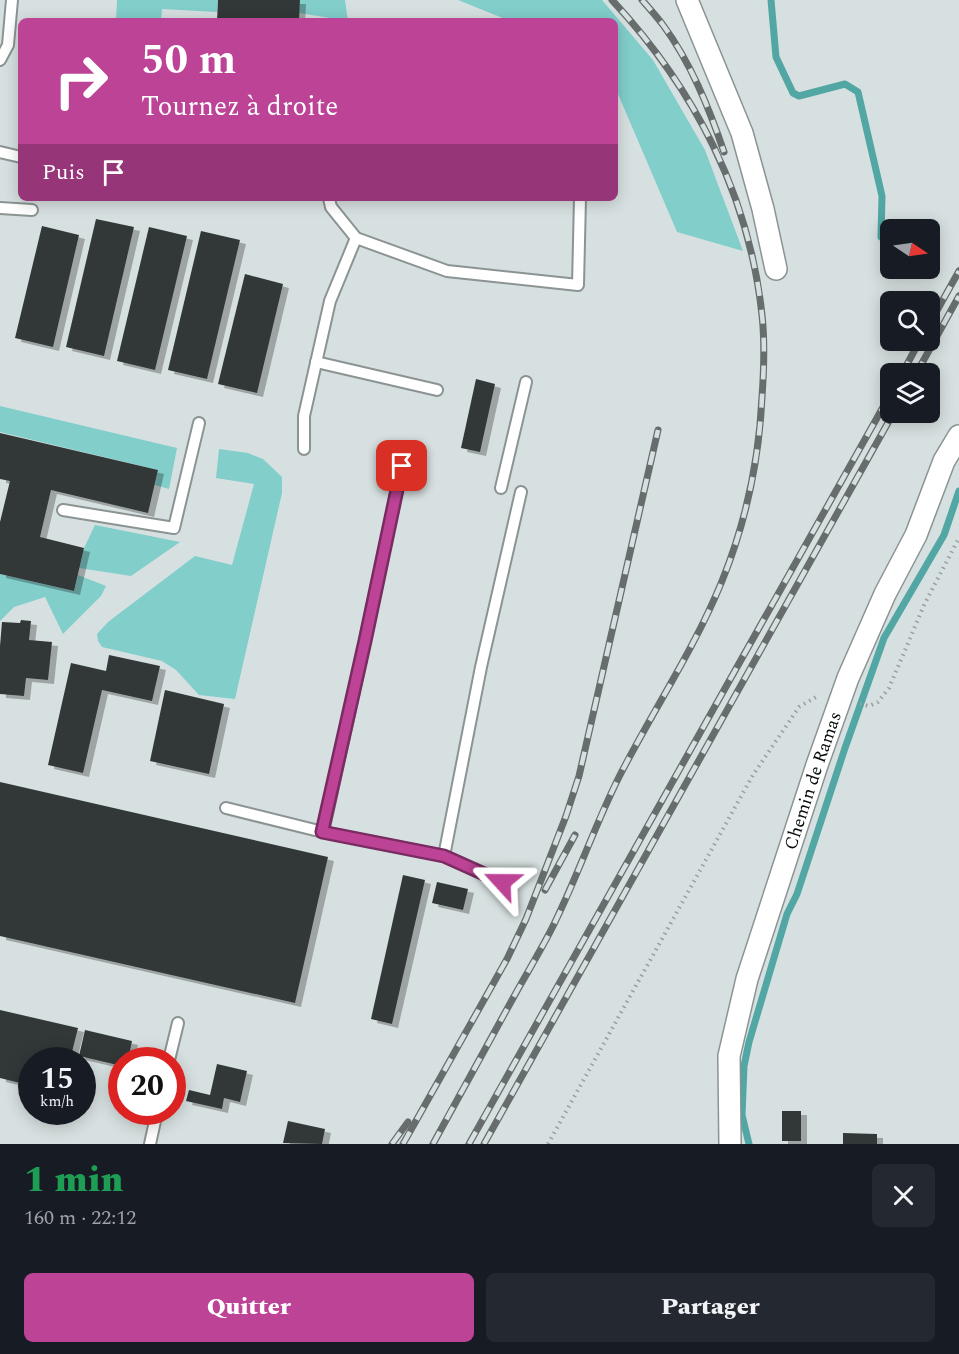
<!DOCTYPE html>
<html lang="fr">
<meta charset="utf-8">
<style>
:root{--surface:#171b24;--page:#242831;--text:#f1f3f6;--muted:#9ea1a6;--accent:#bc4396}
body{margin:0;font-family:Spectral,serif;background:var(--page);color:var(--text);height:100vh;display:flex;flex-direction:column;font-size:22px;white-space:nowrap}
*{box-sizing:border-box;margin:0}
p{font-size:20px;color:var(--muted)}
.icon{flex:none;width:33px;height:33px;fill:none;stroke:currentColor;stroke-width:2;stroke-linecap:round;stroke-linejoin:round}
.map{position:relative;height:1144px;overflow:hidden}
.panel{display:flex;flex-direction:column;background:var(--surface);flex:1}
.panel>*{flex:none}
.guide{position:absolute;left:18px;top:18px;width:600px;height:183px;border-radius:9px;box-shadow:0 3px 15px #0003;background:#bc4396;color:#fff;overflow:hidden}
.needle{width:39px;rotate:103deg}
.tools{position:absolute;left:880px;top:219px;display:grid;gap:12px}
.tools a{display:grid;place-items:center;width:60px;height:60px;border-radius:9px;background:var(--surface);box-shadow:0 3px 15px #0003;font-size:30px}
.speed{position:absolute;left:18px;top:1047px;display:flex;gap:12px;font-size:30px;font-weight:700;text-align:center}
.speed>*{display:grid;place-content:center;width:78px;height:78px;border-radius:50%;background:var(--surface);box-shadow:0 3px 15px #0003;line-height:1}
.speed small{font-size:15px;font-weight:400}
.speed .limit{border:9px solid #d22;background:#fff;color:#111}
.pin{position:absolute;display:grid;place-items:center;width:51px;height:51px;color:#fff;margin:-26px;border-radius:12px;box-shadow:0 3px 9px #0006}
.me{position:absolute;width:66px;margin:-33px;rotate:294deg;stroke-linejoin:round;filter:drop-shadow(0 0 4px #0008)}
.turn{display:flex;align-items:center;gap:21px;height:126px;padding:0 24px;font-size:27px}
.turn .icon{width:78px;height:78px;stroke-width:2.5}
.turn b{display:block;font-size:42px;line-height:51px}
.then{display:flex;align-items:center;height:57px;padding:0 24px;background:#0003;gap:12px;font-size:22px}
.round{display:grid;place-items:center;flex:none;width:63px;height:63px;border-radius:9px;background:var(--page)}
.headline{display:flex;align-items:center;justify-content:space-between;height:102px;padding:0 24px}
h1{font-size:36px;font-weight:800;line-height:45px;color:#1e9e55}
.primary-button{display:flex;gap:12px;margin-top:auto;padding:12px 24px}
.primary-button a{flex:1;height:69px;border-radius:9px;background:var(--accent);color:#fff;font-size:24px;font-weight:800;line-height:69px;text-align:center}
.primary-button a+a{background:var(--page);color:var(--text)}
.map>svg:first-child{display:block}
.green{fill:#81cecb}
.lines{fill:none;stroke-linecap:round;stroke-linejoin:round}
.stream{stroke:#52a6a3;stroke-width:7}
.building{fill:#313938;filter:url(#shadow)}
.service-casing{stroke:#8b9393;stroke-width:14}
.minor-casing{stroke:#8b9393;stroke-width:24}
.path{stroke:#989f9f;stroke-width:4;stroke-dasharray:1.5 4.5;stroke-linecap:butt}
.service{stroke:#fff;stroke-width:10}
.minor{stroke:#fff;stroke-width:21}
.rail-casing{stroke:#676d6d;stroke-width:7}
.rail{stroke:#d7e0e0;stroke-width:4.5;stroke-dasharray:14;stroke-linecap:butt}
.route-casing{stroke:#7a2c62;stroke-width:15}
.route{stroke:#bc4396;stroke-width:10}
.labels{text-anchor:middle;stroke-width:6;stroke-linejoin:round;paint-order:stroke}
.street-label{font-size:18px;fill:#090c0c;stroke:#d7e0e0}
</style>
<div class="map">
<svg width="959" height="1144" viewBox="0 0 959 1144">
<defs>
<filter id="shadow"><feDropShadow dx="6" dy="4" stdDeviation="0" flood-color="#0004"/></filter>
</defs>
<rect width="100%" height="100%" fill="#d7e0e0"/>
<g class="green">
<polygon points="117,0 218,0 217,12 162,9 161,21 116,21"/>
<polygon points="300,0 345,0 348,21 336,21 336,19 299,13"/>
<polygon points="458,0 602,0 653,60 705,150 743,251 677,232 615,87 615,21 510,21"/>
<polygon points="0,406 177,448 169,489 155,485 158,470 0,432"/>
<polygon points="219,449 248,453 263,459 282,477 282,493 235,699 199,695 176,670 162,661 102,647 98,641 97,634 108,622 195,556 232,565 254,484 216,478"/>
<polygon points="95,525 180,542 131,576 79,568 84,548"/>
<polygon points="0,574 74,591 78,575 106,586 101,596 63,634 45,597 14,607 0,621"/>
</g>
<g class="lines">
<g class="stream">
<polyline points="771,0 776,57 793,93 799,96 845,84 858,92 882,196 881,237"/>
<polyline points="749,1144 742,1115 744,1066 749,1042 787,914 797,894 845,748 884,638 944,535 959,491"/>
</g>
</g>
<g class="building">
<polygon points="218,0 300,0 299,21 217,21"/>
<polygon points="96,219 134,227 104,356 66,347"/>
<polygon points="42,226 79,235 53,347 15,338"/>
<polygon points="149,227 187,236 155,370 117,361"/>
<polygon points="201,231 240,240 207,379 168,370"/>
<polygon points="245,274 283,284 257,393 218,384"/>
<polygon points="476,379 495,384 480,452 461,448"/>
<polygon points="0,433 158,470 148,513 51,490 40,537 84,548 74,591 0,574 0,522 10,481 0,479"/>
<polygon points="21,620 31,621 29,640 52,642 48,680 26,678 24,696 0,694 0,646 2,622 20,623"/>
<polygon points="109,655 160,666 152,701 102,690 83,773 48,765 71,663 106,671"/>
<polygon points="165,690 224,704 209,774 150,761"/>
<polygon points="0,782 328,857 295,1003 0,936"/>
<polygon points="403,875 425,880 392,1024 371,1019"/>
<polygon points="437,882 468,889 463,910 432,903"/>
<polygon points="0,1010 78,1028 70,1060 32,1060 32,1086 0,1078"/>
<polygon points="85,1030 132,1041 128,1060 122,1060 122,1066 79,1056"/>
<polygon points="217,1064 247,1071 240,1102 224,1098 222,1109 186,1101 189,1090 210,1095"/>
<rect x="782" y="1111" width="19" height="30"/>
<polygon points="288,1121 325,1129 322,1144 283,1143"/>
<polygon points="843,1133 877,1134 877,1144 843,1144"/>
</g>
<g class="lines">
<defs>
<g id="service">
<polyline points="0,60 8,45 12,0"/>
<polyline points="0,152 21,157"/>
<polyline points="329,198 331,207 356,238 447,271 578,285 580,198"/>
<polyline points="0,208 32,210"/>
<polyline points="316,362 437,390"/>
<polyline points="304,449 304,416 330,301 356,238"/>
<polyline points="402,466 365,641 323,832 444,856 502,882"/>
<polyline points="501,488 526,382"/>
<polyline points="63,510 174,528 199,423"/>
<polyline points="226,808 323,832"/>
<polyline points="444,856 481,667 521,492"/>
<polyline points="169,1060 178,1023"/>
<polyline points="150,1144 157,1112"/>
</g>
<g id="minor">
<polyline points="687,0 742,133 763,209 776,269"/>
<path id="s1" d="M730 1144 729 1056 747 979 817 765 848 678 885 594 916 535 944 461 959 436"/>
</g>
</defs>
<use href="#service" class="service-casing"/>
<use href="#minor" class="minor-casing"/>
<g class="path">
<polyline points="860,704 869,706 878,702 889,688 925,603 959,538"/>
<polyline points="548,1144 753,775 799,707 818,696"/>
</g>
<use href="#service" class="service"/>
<use href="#minor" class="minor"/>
<defs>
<g id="rail">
<path d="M642 0C649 8 657 17 663 25 691 63 709 108 724 152"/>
<polyline points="930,323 959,271"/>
<polyline points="902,374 920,340"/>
<polyline points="916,374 959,296"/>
<polyline points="545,890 575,835"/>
<polyline points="392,1144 408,1122"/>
<polyline points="403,1144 507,959 526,919 547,865 566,816 579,776 658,430"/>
<path d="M433 1144C459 1096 486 1048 512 1000 526 974 542 949 555 922 578 875 595 825 619 777 652 712 694 650 722 581 746 522 759 460 762 397 764 369 765 342 762 315 749 194 694 88 612 0"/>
<polyline points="469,1144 891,393"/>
<polyline points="484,1144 894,412"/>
</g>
</defs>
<use href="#rail" class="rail-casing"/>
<use href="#rail" class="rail"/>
</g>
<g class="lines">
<defs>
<polyline id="route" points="402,466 365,641 322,832 444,856 502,882"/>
</defs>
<use href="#route" class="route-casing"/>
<use href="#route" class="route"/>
</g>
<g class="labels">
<g class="street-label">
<text dy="6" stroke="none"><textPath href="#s1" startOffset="376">Chemin de Ramas</textPath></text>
</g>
</g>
</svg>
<div class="tools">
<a><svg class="needle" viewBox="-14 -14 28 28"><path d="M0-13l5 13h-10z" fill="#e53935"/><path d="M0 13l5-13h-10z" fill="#9ea1a6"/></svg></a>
<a><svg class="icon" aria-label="search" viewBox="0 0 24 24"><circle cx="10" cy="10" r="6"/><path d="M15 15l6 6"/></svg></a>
<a><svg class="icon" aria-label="layers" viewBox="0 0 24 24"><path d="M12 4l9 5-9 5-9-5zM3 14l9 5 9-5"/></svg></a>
</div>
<div class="speed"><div>15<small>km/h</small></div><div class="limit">20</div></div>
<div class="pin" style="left:402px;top:466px;background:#d93025"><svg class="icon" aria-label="arrive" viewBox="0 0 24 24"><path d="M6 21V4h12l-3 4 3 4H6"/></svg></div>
<svg class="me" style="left:502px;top:882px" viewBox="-20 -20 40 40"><path d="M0-17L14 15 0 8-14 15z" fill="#bc4396" stroke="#fff" stroke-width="4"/></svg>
<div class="guide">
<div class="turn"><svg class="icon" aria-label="right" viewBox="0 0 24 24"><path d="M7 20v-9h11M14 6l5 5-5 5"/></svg><div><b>50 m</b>Tournez à droite</div></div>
<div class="then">Puis<svg class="icon" aria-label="arrive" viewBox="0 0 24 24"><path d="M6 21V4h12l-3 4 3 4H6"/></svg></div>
</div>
</div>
<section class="panel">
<div class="headline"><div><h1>1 min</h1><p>160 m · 22:12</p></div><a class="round"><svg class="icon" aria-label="close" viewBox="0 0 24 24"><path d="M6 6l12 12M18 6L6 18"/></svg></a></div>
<div class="primary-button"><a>Quitter</a><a>Partager</a></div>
</section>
